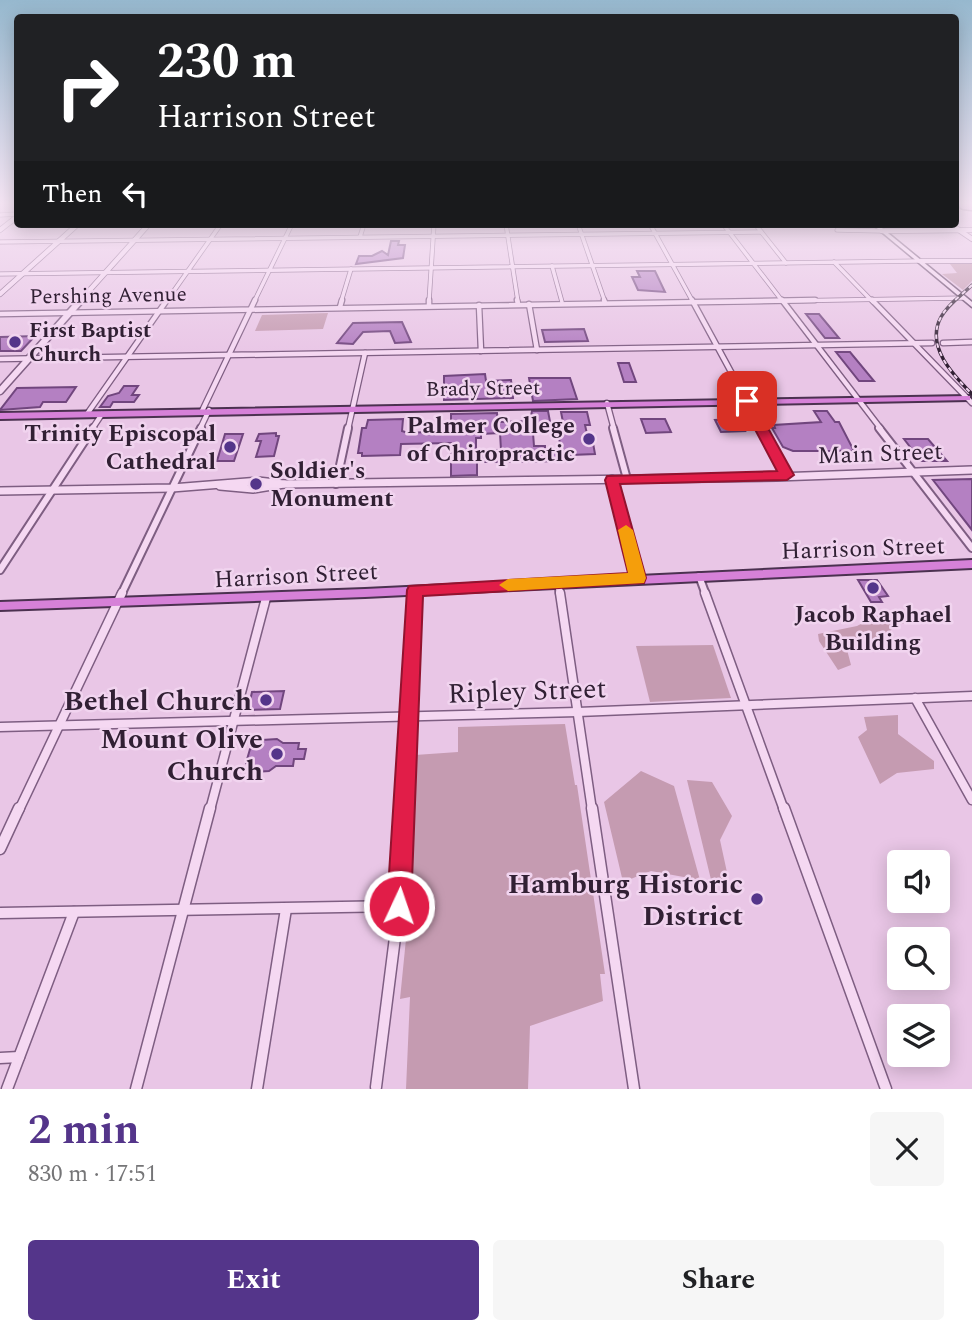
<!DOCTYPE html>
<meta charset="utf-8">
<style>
:root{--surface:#fff;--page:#f6f6f6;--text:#202124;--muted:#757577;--accent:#54358a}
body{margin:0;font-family:Spectral,serif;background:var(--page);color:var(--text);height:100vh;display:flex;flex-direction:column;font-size:26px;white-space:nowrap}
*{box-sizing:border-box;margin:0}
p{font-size:23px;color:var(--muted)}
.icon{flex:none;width:38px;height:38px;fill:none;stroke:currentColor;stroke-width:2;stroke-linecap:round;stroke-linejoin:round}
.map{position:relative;height:1089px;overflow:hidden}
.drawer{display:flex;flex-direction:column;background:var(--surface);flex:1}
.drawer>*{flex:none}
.top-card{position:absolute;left:14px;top:14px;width:945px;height:214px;border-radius:7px;box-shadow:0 4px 18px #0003;background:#202124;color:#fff;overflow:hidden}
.tools{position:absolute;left:887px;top:850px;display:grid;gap:14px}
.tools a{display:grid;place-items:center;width:63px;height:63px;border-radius:7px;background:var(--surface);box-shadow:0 4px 18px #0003;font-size:35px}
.pin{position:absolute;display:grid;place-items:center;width:60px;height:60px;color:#fff;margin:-30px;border-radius:14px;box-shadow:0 4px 10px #0006}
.me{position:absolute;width:77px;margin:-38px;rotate:3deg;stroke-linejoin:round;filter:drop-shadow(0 0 5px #0008)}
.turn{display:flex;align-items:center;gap:24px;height:147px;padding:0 28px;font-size:32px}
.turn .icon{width:91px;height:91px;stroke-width:2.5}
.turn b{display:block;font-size:49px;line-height:60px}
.then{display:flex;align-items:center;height:66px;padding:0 28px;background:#0003;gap:14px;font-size:26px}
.round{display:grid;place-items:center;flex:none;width:74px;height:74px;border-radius:7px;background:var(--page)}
.summary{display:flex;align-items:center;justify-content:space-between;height:119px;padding:0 28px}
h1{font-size:42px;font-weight:700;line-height:52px;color:var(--accent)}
.cta{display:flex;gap:14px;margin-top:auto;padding:14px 28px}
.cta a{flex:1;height:80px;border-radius:7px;background:var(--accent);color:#fff;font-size:28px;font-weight:700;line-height:80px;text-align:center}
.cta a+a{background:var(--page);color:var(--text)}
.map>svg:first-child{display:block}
.green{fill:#c59bb1}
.building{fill:#b480c2;stroke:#71467e;stroke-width:2;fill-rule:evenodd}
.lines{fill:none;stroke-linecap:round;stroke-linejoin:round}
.minor-far4-casing{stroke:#7e5e82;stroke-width:5}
.minor-far3-casing{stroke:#7e5e82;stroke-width:7}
.minor-far2-casing{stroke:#7e5e82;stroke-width:10}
.minor-far1-casing{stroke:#7e5e82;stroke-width:11}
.minor-casing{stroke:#7e5e82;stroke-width:13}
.tertiary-far2-casing{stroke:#7e5e82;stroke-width:6}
.tertiary-far1-casing{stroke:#7e5e82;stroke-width:9}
.tertiary-casing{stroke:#7e5e82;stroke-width:10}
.secondary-casing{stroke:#5f4164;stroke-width:3}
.primary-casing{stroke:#4b3150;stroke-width:13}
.trunk-casing{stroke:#4b3150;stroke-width:4}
.minor-far4{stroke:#f5d8f2;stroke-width:3.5}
.minor-far3{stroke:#f5d8f2;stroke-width:4.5}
.minor-far2{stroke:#f5d8f2;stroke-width:6}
.minor-far1{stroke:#f5d8f2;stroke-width:8}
.minor{stroke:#f5d8f2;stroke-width:10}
.tertiary-far2{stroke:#f5d8f2;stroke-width:4.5}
.tertiary-far1{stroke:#f5d8f2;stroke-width:6}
.tertiary{stroke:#f5d8f2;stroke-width:7}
.secondary{fill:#f5d8f2;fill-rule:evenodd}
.primary{stroke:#e7a2e3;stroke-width:10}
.trunk{fill:#d681d8;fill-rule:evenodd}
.rail-casing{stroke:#312034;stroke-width:3.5}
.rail{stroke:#f1d4ef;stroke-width:2;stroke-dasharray:4.5;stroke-linecap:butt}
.route{fill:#e11d48;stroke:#92132f;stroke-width:2}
.slow{fill:#f59e0b}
.poi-dot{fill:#54358a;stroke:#f1d4ef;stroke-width:2.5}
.labels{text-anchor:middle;stroke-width:5;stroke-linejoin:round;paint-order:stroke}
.far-street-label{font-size:21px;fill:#312034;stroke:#f1d4ef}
.far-poi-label{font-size:21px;font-weight:bold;fill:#312034;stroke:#f1d4ef;text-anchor:start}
.poi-label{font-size:24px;font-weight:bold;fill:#312034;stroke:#f1d4ef;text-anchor:end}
.street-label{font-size:24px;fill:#312034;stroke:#f1d4ef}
.near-street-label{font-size:28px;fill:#312034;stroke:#f1d4ef}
.near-poi-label{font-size:28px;font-weight:bold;fill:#312034;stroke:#f1d4ef;text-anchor:end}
</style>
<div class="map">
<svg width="972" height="1089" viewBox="0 0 972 1089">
<rect width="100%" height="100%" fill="#e9c6e6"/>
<g class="green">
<polygon points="950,264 972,264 972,281 963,290 942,274 957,273"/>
<polygon points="328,313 323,329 255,331 262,315"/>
<polygon points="933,612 941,621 897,624 884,637 846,646 851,665 838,670 819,641 818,634 857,626 876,616"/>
<polygon points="713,645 731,698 650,702 636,646"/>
<polygon points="898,715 898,734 934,761 934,769 897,773 880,784 858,737 867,730 864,717"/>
<polygon points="565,724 575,785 577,785 605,974 600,974 603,1001 530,1026 528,1089 406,1089 410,997 400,999 408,919 415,755 458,752 458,727"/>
<polygon points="641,771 674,786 700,880 651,871 623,882 604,802"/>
<polygon points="687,780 712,782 732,816 720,840 728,877 713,888"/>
</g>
<g class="building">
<polygon points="391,241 399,241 398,245 405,245 403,258 356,264 359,256 372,256 382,251 388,255"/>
<polygon points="637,271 655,271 665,292 638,290 632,277 640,277"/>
<polygon points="806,314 819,314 839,338 825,338"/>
<polygon points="402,322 411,342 395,343 390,331 363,332 353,344 337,343 353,323"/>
<polygon points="584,329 588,341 545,342 542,330"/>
<polygon points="35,336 21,351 0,351 0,337"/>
<polygon points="836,352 850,352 874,381 859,381"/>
<polygon points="618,363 629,363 636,382 624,382"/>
<polygon points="485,374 486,381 511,380 513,398 444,400 444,376"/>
<polygon points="529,378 570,378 577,399 533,401"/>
<polygon points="124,386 138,386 132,395 139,395 134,402 113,402 110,407 100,407 108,396 119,393"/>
<polygon points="76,387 66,402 43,402 40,407 0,410 17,388"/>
<path d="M532 411H548L552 432 533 433 534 446H545V449H561L557 427H564L561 412H587L590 425H585L589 443H593L595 454 571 455 572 461 477 462V475L451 476V443L401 444 400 455 362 456V453H358L362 428H366L368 420 403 419 402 431 408 433 447 431V421H451V414L497 413 498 422 530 421ZM500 433 501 450H476V438H481V434Z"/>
<polygon points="814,411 827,411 835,422 839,422 854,451 793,451 783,447 772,428 775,428 774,425 821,422"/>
<polygon points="641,419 665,419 671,432 646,433"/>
<polygon points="738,419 745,431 721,432 715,420"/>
<polygon points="276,433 276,436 279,436 274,456 256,457 261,441 256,441 259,434"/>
<polygon points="225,434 243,434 234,461 217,461"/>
<polygon points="904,439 928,439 947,461 921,461"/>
<polygon points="972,479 972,530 933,480"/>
<polygon points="858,580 877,580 888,596 879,597 882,602 871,602"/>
<polygon points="284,691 280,709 248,710 252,692"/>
<polygon points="277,739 283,743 299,743 298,749 306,749 304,759 294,759 293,766 276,766 269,771 253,772 246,763 250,749 262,740"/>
</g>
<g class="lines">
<defs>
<g id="minor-far4">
<polyline points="0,215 18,214"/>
<polyline points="506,224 518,302"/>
<polyline points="578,224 605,302"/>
<polyline points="650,224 693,302"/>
<polyline points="723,224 783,302"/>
<polyline points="755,224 786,263"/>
<polyline points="837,230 882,231"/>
<polyline points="360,237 364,224"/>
<polyline points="0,242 761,232"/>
<polyline points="834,262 873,302"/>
<polyline points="552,266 562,302"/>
<polyline points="0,274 920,261"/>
<polyline points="166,302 221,224"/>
<polyline points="254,302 292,224"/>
<polyline points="341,302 351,269"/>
<polyline points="429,302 434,224"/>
<polyline points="710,302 964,298"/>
</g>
<g id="minor-far3">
<polyline points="517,300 518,304"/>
<polyline points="604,300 605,303"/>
<polyline points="692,300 762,429"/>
<polyline points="782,300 881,429"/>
<polyline points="872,300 972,403"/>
<polyline points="529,304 537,350"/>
<polyline points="479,305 481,351"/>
<polyline points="429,306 429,300"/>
<polyline points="340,307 342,300"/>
<polyline points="0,314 815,300"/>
<polyline points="943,343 972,342"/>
<polyline points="0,359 932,343"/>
<polyline points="607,403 614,429"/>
<polyline points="202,411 255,300"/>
<polyline points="87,414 167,300"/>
<polyline points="92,429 102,414"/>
<polyline points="200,429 209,410"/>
<polyline points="348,429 365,353"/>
</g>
<g id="minor-far2">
<polyline points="613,428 627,479"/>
<polyline points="761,428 787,475"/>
<polyline points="879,428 972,548"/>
<polyline points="612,479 638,578"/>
<polyline points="336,484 348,428"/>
<polyline points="0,570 93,428"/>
<polyline points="699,576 706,595"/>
<polyline points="558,582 560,595"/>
<polyline points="121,595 201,428"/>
<polyline points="415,595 415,590"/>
</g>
<g id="minor-far1">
<polyline points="560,593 592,810"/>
<polyline points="705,593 784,810"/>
<polyline points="915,698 972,800"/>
<polyline points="0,727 578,712 972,696"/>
<polyline points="19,810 122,593"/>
<polyline points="210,810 266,598"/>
<polyline points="404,810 415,593"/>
</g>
<g id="minor">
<polyline points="592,808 634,1089"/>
<polyline points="784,808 886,1089"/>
<polyline points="0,849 19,808"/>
<polyline points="0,913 399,906"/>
<polyline points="0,1058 19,1057"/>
<polyline points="376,1087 399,906 404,808"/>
<polyline points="7,1089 74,912"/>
<polyline points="136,1089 210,808"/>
<polyline points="257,1089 286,909"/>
</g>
<g id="tertiary-far2">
<polyline points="950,224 972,239"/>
<polyline points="0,230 18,216"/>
<polyline points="882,231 972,230"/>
<polyline points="920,261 972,261"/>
<polyline points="0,294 78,224"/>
<polyline points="79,302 149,224"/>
</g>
<polyline id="tertiary-far1" points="0,391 81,300"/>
<g id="tertiary">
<polyline points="284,484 777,477 972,470"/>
<polyline points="0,491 172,488 258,481 284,484 253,489 220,486"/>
</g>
<polygon id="secondary" points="872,224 877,224 972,302 972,307"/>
<polyline id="primary" points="964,204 972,205"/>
<g id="trunk">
<polygon points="967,396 970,396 970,400 0,419 0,413"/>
<polygon points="972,560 972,568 365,597 0,610 0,602 365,589"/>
</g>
</defs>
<use href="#minor-far4" class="minor-far4-casing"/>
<use href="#minor-far3" class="minor-far3-casing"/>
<use href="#minor-far2" class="minor-far2-casing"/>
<use href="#minor-far1" class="minor-far1-casing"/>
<use href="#minor" class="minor-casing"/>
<use href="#tertiary-far2" class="tertiary-far2-casing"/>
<use href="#tertiary-far1" class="tertiary-far1-casing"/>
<use href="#tertiary" class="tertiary-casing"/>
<use href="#secondary" class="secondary-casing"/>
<use href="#primary" class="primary-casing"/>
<use href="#trunk" class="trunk-casing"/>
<use href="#minor-far4" class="minor-far4"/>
<use href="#minor-far3" class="minor-far3"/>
<use href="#minor-far2" class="minor-far2"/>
<use href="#minor-far1" class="minor-far1"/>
<use href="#minor" class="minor"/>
<use href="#tertiary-far2" class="tertiary-far2"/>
<use href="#tertiary-far1" class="tertiary-far1"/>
<use href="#tertiary" class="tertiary"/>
<use href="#secondary" class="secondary"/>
<use href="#primary" class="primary"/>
<use href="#trunk" class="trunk"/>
<defs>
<path id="rail" d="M972 285C962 295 948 304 941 317 925 346 953 375 972 394"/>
</defs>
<use href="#rail" class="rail-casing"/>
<use href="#rail" class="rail"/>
</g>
<linearGradient id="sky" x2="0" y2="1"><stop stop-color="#96b8ce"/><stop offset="0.57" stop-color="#f5e5f4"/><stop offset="1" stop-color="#f5e5f4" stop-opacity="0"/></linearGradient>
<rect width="972" height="356" fill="url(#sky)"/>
<polygon class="route" points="747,398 753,401 794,475 787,480 620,484 646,578 644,583 423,596 411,906 408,914 399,918 390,914 387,906 407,590 409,586 628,573 605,480 607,476 777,471 740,401"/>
<polygon class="slow" points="626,525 633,530 646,578 644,583 508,591 499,585 508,579 628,573 618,530"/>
<g class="poi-dot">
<circle cx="15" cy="342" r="7"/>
<circle cx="589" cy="439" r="7"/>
<circle cx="230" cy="447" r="7"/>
<circle cx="256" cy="484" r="7"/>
<circle cx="873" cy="588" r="7"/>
<circle cx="266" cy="700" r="7"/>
<circle cx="277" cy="754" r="7"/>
<circle cx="757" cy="899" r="7"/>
</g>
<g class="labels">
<g class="far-street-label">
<text transform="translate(108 295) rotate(-1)" y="7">Pershing Avenue</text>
<text transform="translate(483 388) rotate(-1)" y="7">Brady Street</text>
</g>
<g class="far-poi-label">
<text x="29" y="337">First Baptist<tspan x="29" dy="24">Church</tspan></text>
</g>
<g class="poi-label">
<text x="575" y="433">Palmer College<tspan x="575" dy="28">of Chiropractic</tspan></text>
<text x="216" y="441">Trinity Episcopal<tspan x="216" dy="28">Cathedral</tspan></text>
<text x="270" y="478" text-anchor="start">Soldier's<tspan x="270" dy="28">Monument</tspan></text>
<text x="873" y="622" text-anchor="middle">Jacob Raphael<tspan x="873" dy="28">Building</tspan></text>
</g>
<g class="street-label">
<text transform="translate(880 453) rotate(-2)" y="8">Main Street</text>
<text transform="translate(863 548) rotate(-2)" y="8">Harrison Street</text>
<text transform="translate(296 575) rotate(-3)" y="8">Harrison Street</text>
</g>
<g class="near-street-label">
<text transform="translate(527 690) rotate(-2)" y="10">Ripley Street</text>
</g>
<g class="near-poi-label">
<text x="252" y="710">Bethel Church</text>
<text x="263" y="748">Mount Olive<tspan x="263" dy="32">Church</tspan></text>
<text x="743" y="893">Hamburg Historic<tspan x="743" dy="32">District</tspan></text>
</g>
</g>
</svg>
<div class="tools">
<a><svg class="icon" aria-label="sound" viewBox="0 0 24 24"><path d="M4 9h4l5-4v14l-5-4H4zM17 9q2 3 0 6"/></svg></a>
<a><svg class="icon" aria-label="search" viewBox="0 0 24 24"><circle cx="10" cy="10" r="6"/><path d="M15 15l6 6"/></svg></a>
<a><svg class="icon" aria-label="layers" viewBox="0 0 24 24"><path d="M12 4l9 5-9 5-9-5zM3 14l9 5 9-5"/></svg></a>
</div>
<div class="pin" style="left:747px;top:401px;background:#d93025"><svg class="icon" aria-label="arrive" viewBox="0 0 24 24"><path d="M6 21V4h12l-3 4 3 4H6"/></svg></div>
<svg class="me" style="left:399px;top:906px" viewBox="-20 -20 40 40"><circle r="17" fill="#e11d48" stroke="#fff" stroke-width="3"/><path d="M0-11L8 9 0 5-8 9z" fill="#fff"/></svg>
<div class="top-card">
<div class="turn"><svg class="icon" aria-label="right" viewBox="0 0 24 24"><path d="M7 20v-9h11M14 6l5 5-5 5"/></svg><div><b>230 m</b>Harrison Street</div></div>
<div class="then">Then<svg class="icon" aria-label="left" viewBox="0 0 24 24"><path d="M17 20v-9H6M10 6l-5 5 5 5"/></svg></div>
</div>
</div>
<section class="drawer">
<div class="summary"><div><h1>2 min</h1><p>830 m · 17:51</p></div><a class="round"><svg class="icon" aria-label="close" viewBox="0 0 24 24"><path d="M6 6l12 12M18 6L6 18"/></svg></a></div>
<div class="cta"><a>Exit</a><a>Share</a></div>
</section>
